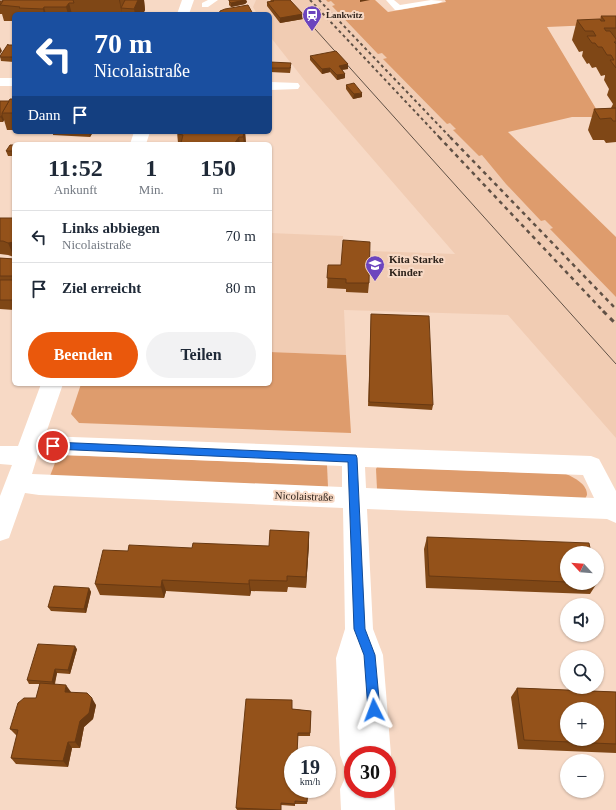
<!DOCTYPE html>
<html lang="de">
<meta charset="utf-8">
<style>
:root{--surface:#fff;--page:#f2f2f3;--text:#1f2937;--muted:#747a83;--line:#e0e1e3;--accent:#ea580c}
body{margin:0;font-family:Georgia,serif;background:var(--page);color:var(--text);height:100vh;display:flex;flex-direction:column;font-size:15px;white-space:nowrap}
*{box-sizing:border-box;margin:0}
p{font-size:13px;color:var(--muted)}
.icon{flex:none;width:22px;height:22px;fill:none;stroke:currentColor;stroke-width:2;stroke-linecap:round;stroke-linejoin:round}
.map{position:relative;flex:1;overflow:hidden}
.panel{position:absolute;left:12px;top:142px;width:260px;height:244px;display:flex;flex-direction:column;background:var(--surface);border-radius:6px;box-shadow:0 1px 3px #0004}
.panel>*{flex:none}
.banner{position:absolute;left:12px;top:12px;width:260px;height:122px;border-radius:6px;box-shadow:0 1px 3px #0004;background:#1a4fa0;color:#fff;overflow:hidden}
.needle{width:26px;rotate:296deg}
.tools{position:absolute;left:560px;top:546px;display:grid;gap:8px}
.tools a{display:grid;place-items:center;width:44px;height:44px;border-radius:50%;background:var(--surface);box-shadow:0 1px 3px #0004;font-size:20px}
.speed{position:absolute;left:284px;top:746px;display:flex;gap:8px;font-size:20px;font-weight:700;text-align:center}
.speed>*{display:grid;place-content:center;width:52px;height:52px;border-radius:50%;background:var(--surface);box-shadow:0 1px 3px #0004;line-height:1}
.speed small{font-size:10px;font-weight:400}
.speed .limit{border:6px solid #d22;background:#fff;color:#111}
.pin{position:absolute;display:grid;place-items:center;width:34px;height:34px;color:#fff;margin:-17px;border:2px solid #fff;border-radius:50%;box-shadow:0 1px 4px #0007}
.me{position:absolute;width:44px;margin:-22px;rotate:357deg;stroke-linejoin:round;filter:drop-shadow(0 0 3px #0008)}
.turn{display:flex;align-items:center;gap:14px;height:84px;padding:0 16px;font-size:18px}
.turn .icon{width:52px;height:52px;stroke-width:2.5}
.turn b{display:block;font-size:28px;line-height:34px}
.then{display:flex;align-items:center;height:38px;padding:0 16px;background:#0003;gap:8px;font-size:15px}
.eta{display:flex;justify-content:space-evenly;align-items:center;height:68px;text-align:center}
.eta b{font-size:24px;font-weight:800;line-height:28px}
.primary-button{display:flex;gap:8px;margin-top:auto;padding:8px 16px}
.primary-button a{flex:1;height:46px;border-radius:24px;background:var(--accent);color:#fff;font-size:16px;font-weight:800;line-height:46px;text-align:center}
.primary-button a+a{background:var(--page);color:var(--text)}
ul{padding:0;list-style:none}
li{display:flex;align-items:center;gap:12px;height:52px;padding:0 16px;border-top:1px solid var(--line)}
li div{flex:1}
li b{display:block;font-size:15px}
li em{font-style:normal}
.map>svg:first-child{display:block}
.built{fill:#f1ccb3}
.green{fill:#de9c6d}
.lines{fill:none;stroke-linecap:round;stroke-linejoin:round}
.service{fill:#fff;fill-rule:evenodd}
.minor{fill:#fff;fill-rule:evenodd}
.tram{stroke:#605146;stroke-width:1}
.rail-far2{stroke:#605146;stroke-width:2;stroke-dasharray:3 3;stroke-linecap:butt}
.rail-far1{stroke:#605146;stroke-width:2.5;stroke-dasharray:4 4;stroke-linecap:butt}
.rail{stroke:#605146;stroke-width:3;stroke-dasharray:5 5;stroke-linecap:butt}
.wall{fill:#7f4716}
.shaded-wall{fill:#683912}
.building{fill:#94521a;stroke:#683912;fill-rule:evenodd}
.route{fill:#1a73e8;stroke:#114b97}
.labels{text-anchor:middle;stroke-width:4;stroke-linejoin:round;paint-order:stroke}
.far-poi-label{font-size:9px;font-weight:bold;fill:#2d221b;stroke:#f7d9c5;text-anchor:start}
.poi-label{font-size:11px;font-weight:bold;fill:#2d221b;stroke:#f7d9c5;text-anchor:start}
.street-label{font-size:11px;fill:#2d221b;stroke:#f7d9c5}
</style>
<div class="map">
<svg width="616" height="810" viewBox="0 0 616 810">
<rect width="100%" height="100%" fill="#f7d9c5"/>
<polygon class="built" points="256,0 339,0 616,255 616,438 508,315 344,310 346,355 270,352 270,233 343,236 342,250 455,254 305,81 272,39 270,35 270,14 257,14 253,7"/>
<g class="green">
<polygon points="326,0 375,0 388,12 446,2 445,0 616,0 616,24 547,27 601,117 572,117 508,132 616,237 616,297 550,229 553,228 545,220 541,221 506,184 482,155 479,156 453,130 456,129 450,123 447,124 383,59 387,58 382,53 378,54 332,6 335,5 331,1 328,2"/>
<polygon points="270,352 346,355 351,433 79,423 71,414 81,384 270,384"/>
<polygon points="58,455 327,465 328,487 50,476"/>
<path d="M377 467 566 474C575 478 587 484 587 495L585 499 377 489 376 469Z"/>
</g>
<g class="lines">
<g class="service">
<polygon points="208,0 218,0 208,7 202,7 202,3"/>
<polygon points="386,0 394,0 400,5 431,0 443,1 439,3 398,10 395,10"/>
</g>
<g class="minor">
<polygon points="182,0 194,0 189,14 177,14"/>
<rect x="0" y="78" width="14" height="8"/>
<polygon points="270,82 298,83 300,86 298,89 270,90"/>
<polygon points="134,132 150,132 146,144 130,144"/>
<path d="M41 384H63L45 436 591 456 599 459 616 491V523L607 519 367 509 373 629 383 655 391 755 387 765V755H353V769L344 766 340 755 336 658 345 629 343 508 39 495 25 493 9 538 0 541V496L12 465 0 464V446H18ZM38 454 342 466V487L32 474ZM365 467 583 475 594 498 366 488Z"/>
<polygon points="353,775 353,789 387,789 387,777 389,778 394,789 395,810 341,810 340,789 345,778"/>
</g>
<polyline class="tram" points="289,0 616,364"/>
<g class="rail-far2">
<polyline points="310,0 440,138"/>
<polyline points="319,0 451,138"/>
</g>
<g class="rail-far1">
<polyline points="439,137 604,312"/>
<polyline points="450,137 616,309"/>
</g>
<polyline class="rail" points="603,311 616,324"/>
</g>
<g class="wall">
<polygon points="3,0 144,0 145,10 143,14 14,14 14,21 4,21 2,14 0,14 0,1 3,1"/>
<polygon points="229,0 246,0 247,2 245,4 231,7 229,5"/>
<polygon points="270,0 290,0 303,19 280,23 267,6 267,2 271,1"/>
<polygon points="601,16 616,16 616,142 606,143 604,140 593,140 588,130 594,109 611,108 613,104 607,95 609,89 604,80 605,76 605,75 601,76 596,67 592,68 589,63 587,64 582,56 583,51 579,52 572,40 577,20 600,20"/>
<polygon points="8,45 14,45 14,62 1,61 0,56"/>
<polygon points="310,56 348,64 348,69 342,70 345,74 345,78 337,80 330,72 322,74 310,60"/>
<polygon points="270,62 291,67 290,73 270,72"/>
<polygon points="346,85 362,97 353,99 346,89"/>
<polygon points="14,99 14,130 7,130 4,120 3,122 0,122 0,101 9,101"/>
<polygon points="53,132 93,132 90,137 53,135"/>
<polygon points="177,132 245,132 246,144 176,144 178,143"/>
<polygon points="14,145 14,156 8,156 6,151"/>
<polygon points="0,218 14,218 14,257 8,255 0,254"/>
<polygon points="0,258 14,259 14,310 0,309"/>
<polygon points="328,265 369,283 368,293 346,292 346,289 327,288"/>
<polygon points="371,314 433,405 432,410 368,406"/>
<polygon points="309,532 309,544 306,588 288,587 287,592 251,591 250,596 166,591 164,598 100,595 95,584 128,551 192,548 269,546"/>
<polygon points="427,537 567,553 567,583 597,583 590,594 426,588 424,549"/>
<polygon points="89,588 91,592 86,613 51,611 48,607"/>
<polygon points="77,649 70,674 57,673 55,684 96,705 93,719 84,727 80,748 72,748 68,767 16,764 11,758 17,736 10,729 36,698 40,684 29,684 27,680"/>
<polygon points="517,688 616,692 616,753 518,749 511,697"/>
<polygon points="292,709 311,711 310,736 298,736 293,789 308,789 307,804 295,804 295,806 281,805 281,810 237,810 236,808"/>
</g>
<g class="shaded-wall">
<polygon points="119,0 120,0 122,14"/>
<polygon points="138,0 144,0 145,10 143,14 135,14 134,9"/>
<polygon points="245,0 246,0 247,2 245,4 231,7 231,3"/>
<polygon points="360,0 370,0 360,2"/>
<polygon points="69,3 72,14 68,14 66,7"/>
<polygon points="44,7 46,14 44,14 43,9"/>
<polygon points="303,14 303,19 280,23 280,18"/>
<polygon points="0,47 2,51 0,54"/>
<polygon points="348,64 348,69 339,70 339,66"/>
<polygon points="330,68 330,72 322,74 322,69"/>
<polygon points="345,74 345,78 337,80 337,75"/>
<polygon points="270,89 271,105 270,109"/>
<polygon points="362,93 362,97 353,99 354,94"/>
<polygon points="2,115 4,120 3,122 1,117"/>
<polygon points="89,132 93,132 90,137"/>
<polygon points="244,132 245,132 246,144 244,144 243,137"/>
<polygon points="239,137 240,144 234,144"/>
<polygon points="14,242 14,257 8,243"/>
<polygon points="309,532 309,544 306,588 306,577"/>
<polygon points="162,580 166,591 164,598 161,587"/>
<polygon points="249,580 251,591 250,596 249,584"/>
<polygon points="89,588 91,592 86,613 84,609"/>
<polygon points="75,646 77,649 70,674 68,670"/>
<polygon points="55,669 57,673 54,685 52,682"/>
<polygon points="66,685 71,692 70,699 65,692"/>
<polygon points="92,698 96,705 93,719 84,727 80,748 75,742 80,721"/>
<polygon points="68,742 72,748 68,767 63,761"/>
</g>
<g class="building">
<polygon points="3,0 73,0 74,3 69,3 66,7 44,7 43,9 19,8 20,7 0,5"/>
<polygon points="125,0 138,0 134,9 121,8"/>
<polygon points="229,0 245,0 231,3 229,1"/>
<polygon points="273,0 290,0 303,14 280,18 267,2 274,1"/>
<polygon points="0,1 3,1 0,5"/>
<polygon points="248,5 253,14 219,14 220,11 225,9"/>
<polygon points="601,16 616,16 616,28 604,28 606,31 610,31 616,39 616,42 614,42 616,44 616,68 610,60 614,60 611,55 607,55 602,47 598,47 595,43 592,43 587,36 596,36 593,31 585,31 577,20 600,19 601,21 605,21"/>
<polygon points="8,44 8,45 14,45 14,57 0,57 0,56"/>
<polygon points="336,51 348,64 339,66 345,74 337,75 330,68 322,69 310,56"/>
<polygon points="270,62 291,63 290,68 270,68"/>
<polygon points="354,83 362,93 354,94 346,85"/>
<polygon points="10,99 14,99 14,113 2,113"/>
<polygon points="0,101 9,101 2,113 2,115 1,117 0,117"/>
<polygon points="616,108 616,121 613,121 611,118 600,119 594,109"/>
<polygon points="177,132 244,132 243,137 239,137 234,144 176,144 177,143 181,143 183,135 178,134"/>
<polygon points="10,145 14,145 14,151 6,151"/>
<polygon points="0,218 14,218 14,242 8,243 3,241 0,241"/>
<polygon points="343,240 370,242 369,283 346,283 346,279 327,278 328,265 341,265"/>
<polygon points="0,258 14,259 14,276 0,276"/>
<rect x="0" y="280" width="14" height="20"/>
<polygon points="371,314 429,316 433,405 369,402"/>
<polygon points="270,530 309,532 306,577 287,576 287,581 249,580 249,584 162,580 161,587 95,584 103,550 128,551 129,545 192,548 193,543 269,546"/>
<polygon points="427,537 589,543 591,553 567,553 567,582 429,576"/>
<polygon points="54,586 89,588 84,609 48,607"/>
<polygon points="38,644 75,646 68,670 55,669 52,682 27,680"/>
<polygon points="40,683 66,685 65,692 87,693 92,698 89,713 80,721 75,742 68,742 63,761 11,758 18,730 10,729 18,703 24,698 36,698"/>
<path d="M517 688 616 692V744L524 740ZM567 709H597V739H567Z"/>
<polygon points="246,699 292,700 292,709 311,711 310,733 298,733 297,755 293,755 293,789 308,789 307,802 295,801 295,804 281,803 281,810 236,808"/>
</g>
<polygon class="route" points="53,442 356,455 357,458 365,629 375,655 380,710 378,715 374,717 370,715 368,710 364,655 354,629 348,462 53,449 50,448 48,446 50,443"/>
<defs>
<symbol id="station-pin" viewBox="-11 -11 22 30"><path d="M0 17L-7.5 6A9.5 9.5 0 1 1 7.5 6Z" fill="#6c45be" stroke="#f7d9c5"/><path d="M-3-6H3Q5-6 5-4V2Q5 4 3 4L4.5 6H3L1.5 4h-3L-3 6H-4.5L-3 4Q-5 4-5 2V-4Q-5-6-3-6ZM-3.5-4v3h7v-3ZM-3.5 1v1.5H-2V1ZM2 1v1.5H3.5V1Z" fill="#fff"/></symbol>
<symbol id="school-pin" viewBox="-11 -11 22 30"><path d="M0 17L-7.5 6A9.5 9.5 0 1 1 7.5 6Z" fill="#6c45be" stroke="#f7d9c5"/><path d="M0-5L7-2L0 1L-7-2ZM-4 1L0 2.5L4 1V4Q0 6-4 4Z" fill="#fff"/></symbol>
</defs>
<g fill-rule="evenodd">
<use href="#station-pin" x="301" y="4" width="22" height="30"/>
<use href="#school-pin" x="364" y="254" width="22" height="30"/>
</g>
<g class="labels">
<g class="far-poi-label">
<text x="326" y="18">Lankwitz</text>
</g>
<g class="poi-label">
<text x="389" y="263">Kita Starke<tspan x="389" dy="13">Kinder</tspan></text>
</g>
<g class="street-label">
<text transform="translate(304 496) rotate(2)" y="4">Nicolaistraße</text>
</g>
</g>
</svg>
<div class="tools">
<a><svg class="needle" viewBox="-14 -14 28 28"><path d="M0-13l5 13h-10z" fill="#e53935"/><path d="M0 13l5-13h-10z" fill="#747a83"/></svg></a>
<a><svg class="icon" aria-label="sound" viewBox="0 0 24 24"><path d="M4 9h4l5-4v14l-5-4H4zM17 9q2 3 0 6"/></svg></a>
<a><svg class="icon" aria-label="search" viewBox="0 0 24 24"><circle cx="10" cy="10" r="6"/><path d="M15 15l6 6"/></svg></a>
<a>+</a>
<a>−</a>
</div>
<div class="speed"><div>19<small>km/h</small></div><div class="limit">30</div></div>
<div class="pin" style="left:53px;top:446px;background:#d93025"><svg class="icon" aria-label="arrive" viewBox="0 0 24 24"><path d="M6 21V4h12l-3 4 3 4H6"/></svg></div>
<svg class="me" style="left:374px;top:710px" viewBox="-20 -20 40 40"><path d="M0-17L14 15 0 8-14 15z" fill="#1a73e8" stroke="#fff" stroke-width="4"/></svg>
<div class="banner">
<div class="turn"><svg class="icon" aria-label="left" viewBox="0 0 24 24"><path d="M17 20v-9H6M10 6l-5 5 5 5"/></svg><div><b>70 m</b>Nicolaistraße</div></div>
<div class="then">Dann<svg class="icon" aria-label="arrive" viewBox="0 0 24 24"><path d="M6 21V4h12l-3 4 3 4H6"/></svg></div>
</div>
<section class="panel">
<div class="eta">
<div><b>11:52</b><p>Ankunft</p></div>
<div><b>1</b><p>Min.</p></div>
<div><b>150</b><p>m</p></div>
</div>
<ul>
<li><svg class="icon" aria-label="left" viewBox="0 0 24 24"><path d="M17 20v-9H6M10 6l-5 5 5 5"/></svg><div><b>Links abbiegen</b><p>Nicolaistraße</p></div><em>70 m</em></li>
<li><svg class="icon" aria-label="arrive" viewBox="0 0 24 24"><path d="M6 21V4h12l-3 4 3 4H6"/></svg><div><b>Ziel erreicht</b></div><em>80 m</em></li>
</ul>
<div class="primary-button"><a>Beenden</a><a>Teilen</a></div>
</section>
</div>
